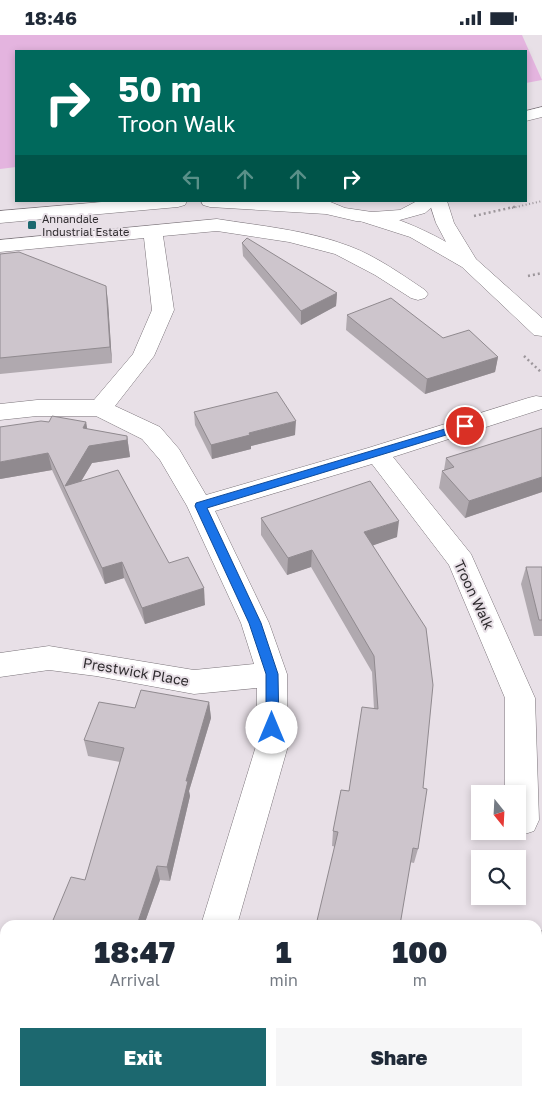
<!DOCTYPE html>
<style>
:root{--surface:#fff;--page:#f6f6f7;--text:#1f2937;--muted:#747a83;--accent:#1c686f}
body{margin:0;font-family:"Golos Text",sans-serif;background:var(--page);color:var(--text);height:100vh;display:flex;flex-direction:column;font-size:19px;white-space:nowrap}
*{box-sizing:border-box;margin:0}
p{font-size:16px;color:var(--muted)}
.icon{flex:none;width:28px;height:28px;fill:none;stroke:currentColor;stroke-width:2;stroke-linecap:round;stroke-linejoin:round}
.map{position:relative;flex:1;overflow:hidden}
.drawer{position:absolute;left:0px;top:885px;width:542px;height:176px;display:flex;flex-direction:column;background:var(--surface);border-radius:15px 15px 0 0;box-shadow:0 2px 8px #0003}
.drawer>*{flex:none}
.guide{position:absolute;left:15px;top:15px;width:512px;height:152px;border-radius:0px;box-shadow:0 2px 8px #0003;background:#00695c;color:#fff;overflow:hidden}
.needle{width:32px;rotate:162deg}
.tools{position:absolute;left:471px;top:750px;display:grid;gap:10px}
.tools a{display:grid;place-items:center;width:55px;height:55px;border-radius:0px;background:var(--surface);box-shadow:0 2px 8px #0003;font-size:25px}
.pin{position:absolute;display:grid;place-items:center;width:42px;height:42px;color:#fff;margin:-21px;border:2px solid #fff;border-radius:50%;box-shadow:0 1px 5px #0007}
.me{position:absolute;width:55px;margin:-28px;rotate:0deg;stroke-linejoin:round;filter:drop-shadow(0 0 4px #0008)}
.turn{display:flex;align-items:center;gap:18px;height:105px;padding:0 20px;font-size:22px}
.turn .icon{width:65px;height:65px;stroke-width:2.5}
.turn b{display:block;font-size:35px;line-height:42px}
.lanes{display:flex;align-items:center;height:48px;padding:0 20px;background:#0003;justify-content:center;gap:25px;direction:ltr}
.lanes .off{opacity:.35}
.eta{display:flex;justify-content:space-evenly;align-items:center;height:85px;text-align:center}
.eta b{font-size:30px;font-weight:800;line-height:35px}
.button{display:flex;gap:10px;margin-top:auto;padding:10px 20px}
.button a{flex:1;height:58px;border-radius:0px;background:var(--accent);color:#fff;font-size:20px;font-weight:800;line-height:58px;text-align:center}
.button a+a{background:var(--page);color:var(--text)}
.status{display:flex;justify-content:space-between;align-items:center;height:35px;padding:0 25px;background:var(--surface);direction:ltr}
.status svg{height:14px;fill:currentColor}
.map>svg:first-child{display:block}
.green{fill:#e4b4df}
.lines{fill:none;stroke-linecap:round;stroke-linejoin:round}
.minor-casing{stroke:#7b747a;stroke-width:1}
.major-casing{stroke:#7b747a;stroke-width:1}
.path-far1{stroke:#9c969b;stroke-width:2;stroke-dasharray:1 2.5;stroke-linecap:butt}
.path{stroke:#9c969b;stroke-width:2.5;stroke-dasharray:2 3;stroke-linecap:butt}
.minor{fill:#fff;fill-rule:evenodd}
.major{fill:#fff;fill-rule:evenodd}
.wall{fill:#b0a9af}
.shaded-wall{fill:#908a8f}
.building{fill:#cdc5cc;stroke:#908a8f}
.route{fill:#1a73e8;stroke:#114b97}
.poi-dot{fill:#1c686f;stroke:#e8e0e7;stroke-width:2}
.labels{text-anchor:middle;stroke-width:4;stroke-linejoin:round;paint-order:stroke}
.far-poi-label{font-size:11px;fill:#302d30;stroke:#e8e0e7;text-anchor:start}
.street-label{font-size:14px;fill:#302d30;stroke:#e8e0e7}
</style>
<div class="status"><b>18:46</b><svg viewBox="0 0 49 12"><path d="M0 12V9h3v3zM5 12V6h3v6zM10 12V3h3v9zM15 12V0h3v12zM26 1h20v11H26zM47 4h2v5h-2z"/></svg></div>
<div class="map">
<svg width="542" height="1061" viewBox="0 0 542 1061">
<rect width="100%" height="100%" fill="#e8e0e7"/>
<polygon class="green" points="0,0 522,0 542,45 526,48 526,16 16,16 16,132 0,134"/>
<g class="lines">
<defs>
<g id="minor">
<path d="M429 166H447L454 188 476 224 542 283V301L534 300 462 232 410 202 360 186 358 182 360 178C379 173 429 197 446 207L436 188Z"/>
<path d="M217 184C261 191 307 195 349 211 376 221 401 239 425 255L428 259 425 263 418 265 411 263 375 240 335 219 289 207 217 196 163 201 174 275 154 321 115 371 160 392 179 414 206 460 368 413 528 363 536 361 542 362V374L393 422 471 519 535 663 539 785 534 796 522 800 511 796H518V759H505V663L449 530 372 429 215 476 269 588 287 639 288 711 237 890H201L256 711 257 653 194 659 96 641 49 635 0 642V618L49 611 194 635 254 629 241 588 187 471 160 425 142 404 96 381H37L0 385V369L37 365H94L133 319 152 275 144 203 0 217V205Z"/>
<polygon points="0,949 5,950 5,988 0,987"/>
<polygon points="333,1056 388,1056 390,1061 335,1061"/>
</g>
<g id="major">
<polygon points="542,72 542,82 526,86 526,76"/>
<polygon points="113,166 187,166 185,170 178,172 0,188 0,176"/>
<polygon points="201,166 328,166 345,173 372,177 400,175 417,166 439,166 425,178 389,188 356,186 326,179 210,172 203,170"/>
</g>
</defs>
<use href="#minor" class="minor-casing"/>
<use href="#major" class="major-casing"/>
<polyline class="path-far1" points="512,173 542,166"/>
<g class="path">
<polyline points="474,181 518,171"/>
<polyline points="528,241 542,238"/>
<polyline points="524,321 542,338"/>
</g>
<use href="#minor" class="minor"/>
<use href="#major" class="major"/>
</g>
<g class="wall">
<polygon points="242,208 337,258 336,271 301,290 243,221"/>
<polygon points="0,219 108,267 112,328 0,339"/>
<polygon points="347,280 443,303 498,322 495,337 425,359 346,295"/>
<polygon points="194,377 295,400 251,411 251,414 212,424 195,390"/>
<polygon points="49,387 86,387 87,394 127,401 130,422 92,428 81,446 169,528 205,570 145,589 124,543 105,549 52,435 0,444"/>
<polygon points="542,393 542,457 465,483 439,453 442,436 444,435 446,423"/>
<polygon points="261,483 397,502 373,510 423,753 418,814 414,828 332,811 333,796 349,756 374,674 372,637 311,532 287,540 261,500"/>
<polygon points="526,532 542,532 542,601 534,601 521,549"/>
<polygon points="209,667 211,683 189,756 190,761 170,846 160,845 144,890 51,890 85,845 120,727 88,721 84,705 135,673"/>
<polygon points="538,895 542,896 542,1004 538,1003"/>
</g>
<g class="shaded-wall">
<polygon points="106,251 108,267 112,328 110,312"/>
<polygon points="337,258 336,271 301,290 301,276"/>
<polygon points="498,322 495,337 425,359 427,344"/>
<polygon points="296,386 295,400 251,411 251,414 212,424 211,410 249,398"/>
<polygon points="86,387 89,404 83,393"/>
<polygon points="127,401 130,422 92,428 70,465 65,451 89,411"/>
<polygon points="48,418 52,435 0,444 0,427"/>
<polygon points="542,442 542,457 465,483 469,466"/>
<polygon points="399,486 397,502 363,514 364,497"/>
<polygon points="312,515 311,532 287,540 288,523"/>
<polygon points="122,527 124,543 105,549 102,533"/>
<polygon points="204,553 205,570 145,589 142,573"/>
<polygon points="209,667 211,683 189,756 190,761 170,846 167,832 186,746"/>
<polygon points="157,831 160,845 144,890 137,890"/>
</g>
<g class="building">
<polygon points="247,203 337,258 301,276 242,208"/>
<polygon points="19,217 106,251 110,312 0,323 0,219"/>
<polygon points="391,263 443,303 469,295 498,322 427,344 347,280"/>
<polygon points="277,357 296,386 249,398 250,400 211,410 194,377"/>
<polygon points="52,381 86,387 83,393 127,401 127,405 89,411 65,451 118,435 169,528 188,522 204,553 142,573 122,527 102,533 48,418 0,427 0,392 41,386 49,387"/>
<polygon points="542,393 542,442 469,466 442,436 454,432 446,423"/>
<polygon points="370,446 399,486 364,497 426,593 433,650 423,753 427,754 418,814 413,813 400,890 316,890 338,797 333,796 341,755 349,756 362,672 378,674 374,621 312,515 288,523 261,483"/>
<polygon points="526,532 542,532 542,585 539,585"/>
<polygon points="141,655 209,667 186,746 188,746 167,832 157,831 137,890 51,890 71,842 85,845 124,713 84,705 99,667 135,673"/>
<polygon points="493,886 514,890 493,890"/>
<polygon points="538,895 542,896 542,991 538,990"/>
</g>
<polygon class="route" points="465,388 469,389 469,393 207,473 261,588 278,639 279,693 277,697 268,697 266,693 266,639 249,588 195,471 196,468"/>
<rect class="poi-dot" x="27" y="185" width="10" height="10" rx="2.5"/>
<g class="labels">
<g class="far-poi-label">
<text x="42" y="188">Annandale<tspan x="42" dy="13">Industrial Estate</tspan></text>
</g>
<g class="street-label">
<text transform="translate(474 560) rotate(65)" y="5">Troon Walk</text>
<text transform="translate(136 637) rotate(10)" y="5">Prestwick Place</text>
</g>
</g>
</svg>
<div class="tools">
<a><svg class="needle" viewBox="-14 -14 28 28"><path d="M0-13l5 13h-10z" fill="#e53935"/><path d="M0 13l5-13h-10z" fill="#747a83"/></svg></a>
<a><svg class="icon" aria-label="search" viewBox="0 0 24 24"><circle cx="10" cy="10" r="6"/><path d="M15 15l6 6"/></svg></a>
</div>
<div class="pin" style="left:465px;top:391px;background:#d93025"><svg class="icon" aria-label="arrive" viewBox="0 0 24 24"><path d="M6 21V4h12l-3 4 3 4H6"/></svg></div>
<svg class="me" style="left:272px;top:693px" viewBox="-20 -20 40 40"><circle r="19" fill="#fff"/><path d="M0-13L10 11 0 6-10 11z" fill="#1a73e8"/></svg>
<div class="guide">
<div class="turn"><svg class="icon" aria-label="right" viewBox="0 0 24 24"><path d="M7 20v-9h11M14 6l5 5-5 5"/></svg><div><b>50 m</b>Troon Walk</div></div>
<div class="lanes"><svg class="icon off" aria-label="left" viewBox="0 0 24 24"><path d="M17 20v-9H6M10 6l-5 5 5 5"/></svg><svg class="icon off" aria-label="ahead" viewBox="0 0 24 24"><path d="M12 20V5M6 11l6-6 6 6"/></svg><svg class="icon off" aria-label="ahead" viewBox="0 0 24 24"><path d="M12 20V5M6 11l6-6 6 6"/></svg><svg class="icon" aria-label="right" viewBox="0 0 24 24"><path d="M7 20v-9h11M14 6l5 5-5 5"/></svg></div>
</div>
<section class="drawer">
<div class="eta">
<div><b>18:47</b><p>Arrival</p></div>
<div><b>1</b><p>min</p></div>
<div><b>100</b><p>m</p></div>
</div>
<div class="button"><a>Exit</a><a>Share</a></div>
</section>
</div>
